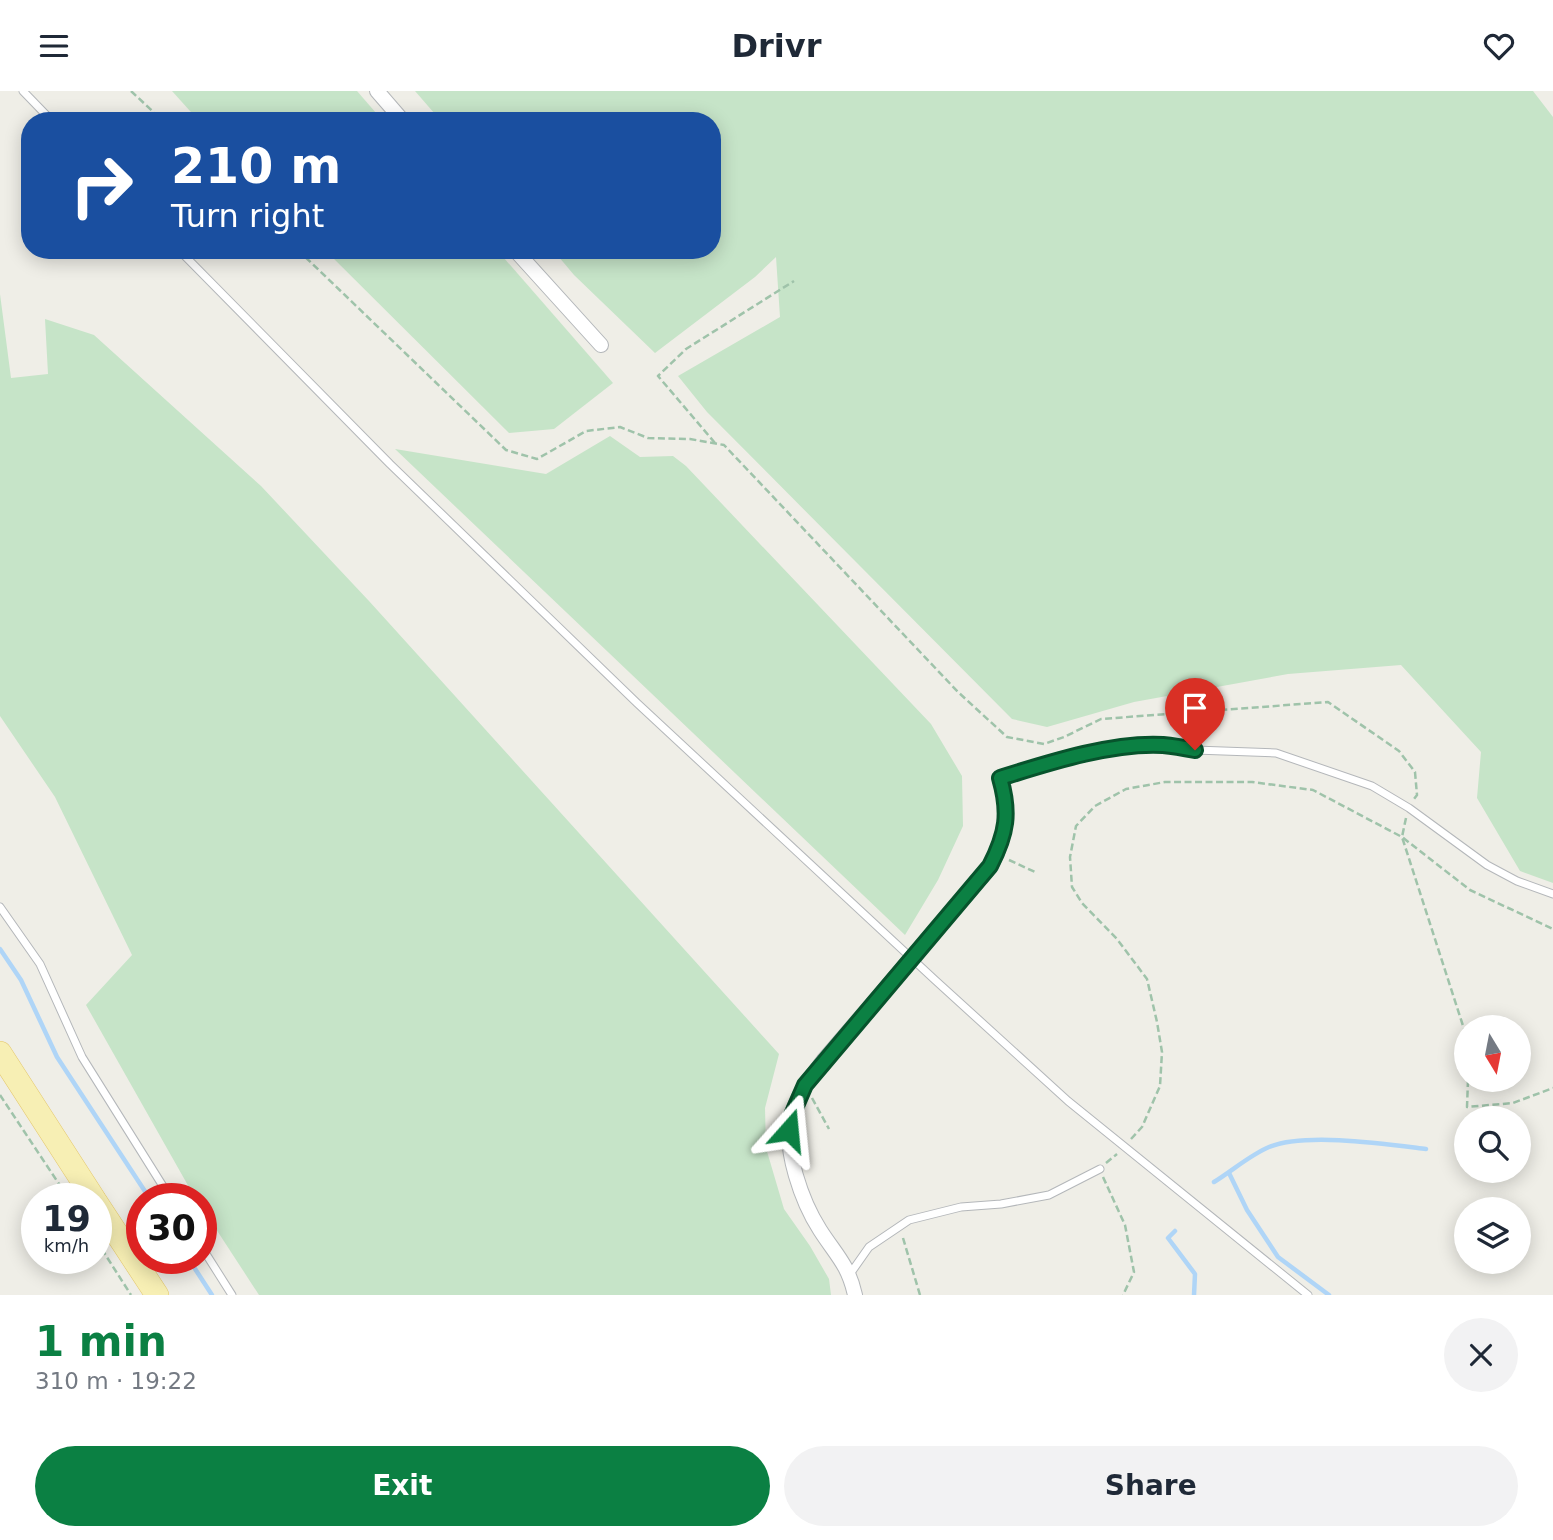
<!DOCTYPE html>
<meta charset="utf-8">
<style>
:root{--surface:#fff;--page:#f2f2f3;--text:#1f2937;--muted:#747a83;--accent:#0b8043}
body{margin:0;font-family:"DejaVu Sans",sans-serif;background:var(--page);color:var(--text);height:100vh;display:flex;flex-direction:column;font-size:26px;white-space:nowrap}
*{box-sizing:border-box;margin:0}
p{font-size:23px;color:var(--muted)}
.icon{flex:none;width:38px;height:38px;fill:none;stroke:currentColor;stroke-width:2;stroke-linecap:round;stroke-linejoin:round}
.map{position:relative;height:1204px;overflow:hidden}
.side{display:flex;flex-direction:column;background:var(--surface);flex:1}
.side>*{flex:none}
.banner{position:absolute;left:21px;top:21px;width:700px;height:147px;border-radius:28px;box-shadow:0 4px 18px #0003;background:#1a4fa0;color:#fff;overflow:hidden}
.needle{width:46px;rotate:170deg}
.fabs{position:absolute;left:1454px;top:924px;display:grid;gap:14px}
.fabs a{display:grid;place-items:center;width:77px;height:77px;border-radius:50%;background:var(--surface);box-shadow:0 4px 18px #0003;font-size:35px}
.speed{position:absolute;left:21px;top:1092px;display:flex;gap:14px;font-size:35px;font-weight:700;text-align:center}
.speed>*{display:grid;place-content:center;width:91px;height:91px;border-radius:50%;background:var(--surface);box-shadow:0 4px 18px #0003;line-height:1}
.speed small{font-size:18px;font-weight:400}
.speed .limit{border:10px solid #d22;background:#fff;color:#111}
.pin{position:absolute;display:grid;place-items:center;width:60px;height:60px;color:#fff;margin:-72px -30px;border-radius:50% 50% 50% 0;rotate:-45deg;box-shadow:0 0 7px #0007}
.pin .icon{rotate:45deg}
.me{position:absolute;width:77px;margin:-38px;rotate:18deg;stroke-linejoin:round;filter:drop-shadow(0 0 5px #0008)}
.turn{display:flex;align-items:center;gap:24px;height:147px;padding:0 35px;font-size:32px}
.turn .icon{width:91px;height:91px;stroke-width:2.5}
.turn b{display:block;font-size:49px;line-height:60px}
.round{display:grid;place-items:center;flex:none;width:74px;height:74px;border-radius:37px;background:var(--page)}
.headline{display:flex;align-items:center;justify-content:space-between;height:119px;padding:0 35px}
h1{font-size:42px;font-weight:600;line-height:52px;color:var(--accent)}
.cta{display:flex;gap:14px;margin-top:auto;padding:14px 35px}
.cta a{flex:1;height:80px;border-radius:42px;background:var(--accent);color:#fff;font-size:28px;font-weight:600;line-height:80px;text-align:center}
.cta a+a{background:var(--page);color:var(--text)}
header{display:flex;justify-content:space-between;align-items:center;height:91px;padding:0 35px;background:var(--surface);font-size:32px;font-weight:600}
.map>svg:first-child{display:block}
.green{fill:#c6e4c8}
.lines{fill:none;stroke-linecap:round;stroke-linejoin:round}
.stream{stroke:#afd5f7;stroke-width:4.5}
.lane-casing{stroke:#b4b7ba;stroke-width:9}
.street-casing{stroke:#b4b7ba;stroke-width:16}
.primary-casing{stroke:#e4c76b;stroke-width:24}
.path{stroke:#9fc3aa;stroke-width:2.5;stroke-dasharray:7 3.5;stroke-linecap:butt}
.lane{stroke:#fff;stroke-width:7}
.street{stroke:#fff;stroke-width:14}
.primary{stroke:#f7efb4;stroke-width:23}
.street-bridge-casing{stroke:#b4b7ba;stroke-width:16;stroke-linecap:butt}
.street-bridge{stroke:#fff;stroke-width:14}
.route-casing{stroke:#07532c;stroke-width:18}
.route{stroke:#0b8043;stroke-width:12}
</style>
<header><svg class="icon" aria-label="menu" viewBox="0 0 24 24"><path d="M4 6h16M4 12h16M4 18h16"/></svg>Drivr<svg class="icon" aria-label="heart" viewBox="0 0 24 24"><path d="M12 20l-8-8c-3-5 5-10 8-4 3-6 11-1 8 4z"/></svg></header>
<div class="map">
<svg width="1553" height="1204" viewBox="0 0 1553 1204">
<rect width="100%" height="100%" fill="#efeee7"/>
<g class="green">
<polygon points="172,0 357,0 383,30 199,30"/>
<polygon points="415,0 1533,0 1553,26 1553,792 1520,780 1477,707 1481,661 1401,574 1288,583 1134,611 1047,636 1012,628 707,321 678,285 780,226 776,166 755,186 655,262 574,184 553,159 712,159 712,30 441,30"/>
<polygon points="325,159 497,159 613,292 554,338 509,342"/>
<polygon points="0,203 11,287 48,283 45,228 94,244 261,395 369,510 779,963 765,1017 766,1057 784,1118 810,1155 829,1188 831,1204 259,1204 201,1115 201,1108 197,1108 190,1098 86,914 132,864 55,706 0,625"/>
<polygon points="610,345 640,366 673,365 686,375 931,633 962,685 963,735 938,789 905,844 395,358 546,383"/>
</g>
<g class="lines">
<g class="stream">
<polyline points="0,858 21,889 57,966 150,1108"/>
<polyline points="1229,1082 1247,1119 1278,1166 1329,1204"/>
<path d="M1214 1091C1232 1080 1250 1064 1269 1056 1305 1041 1386 1053 1426 1058"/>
<polyline points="1175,1140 1168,1147 1195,1183 1194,1204"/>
<polyline points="188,1167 212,1204"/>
</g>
<defs>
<g id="lane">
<polyline points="23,0 52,30"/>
<polyline points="179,159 390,373 637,612 935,889 1068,1010 1308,1204"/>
<polyline points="1000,687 1063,668 1120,658 1162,654 1195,659 1276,662 1372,695 1409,717 1487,774 1517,790 1553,803"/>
<polyline points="0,816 40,873 82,966 171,1108"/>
<polyline points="201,1155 232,1204"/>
<polyline points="850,1183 869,1156 909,1129 961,1116 1001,1113 1049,1104 1100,1078"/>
</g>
<g id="street">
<polyline points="377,0 403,30"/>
<polyline points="515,159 601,254"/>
<path d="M991 775C1007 742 1010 723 1000 687"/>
<path d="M823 970C810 987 797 1005 791 1026 783 1058 802 1111 820 1139 836 1164 848 1173 855 1204"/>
</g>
<g id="primary">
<polyline points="0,962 94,1108"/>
<polyline points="96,1111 157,1204"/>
</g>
</defs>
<use href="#lane" class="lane-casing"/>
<use href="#street" class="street-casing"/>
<use href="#primary" class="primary-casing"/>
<g class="path">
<polyline points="131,0 163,30"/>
<polyline points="298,159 506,359 537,368 586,340 620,336 648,347 690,348 724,354 958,601 1007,646 1044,653 1064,646 1101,628 1328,611 1399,660 1415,681 1417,704 1414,708"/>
<polyline points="715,352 658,285 686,258 794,190"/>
<polyline points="1406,727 1402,746 1466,944"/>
<polyline points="1009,769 1035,781"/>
<polyline points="1468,989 1467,1016 1513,1012 1553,997"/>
<polyline points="0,1004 69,1108"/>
<polyline points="812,1007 829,1038"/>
<polyline points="1131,1048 1142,1036 1160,995 1162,961 1157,931 1147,888 1117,848 1082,812 1072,796 1070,766 1076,735 1095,715 1126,698 1165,691 1252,691 1313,699 1402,746 1470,799 1553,838"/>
<polyline points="1106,1072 1117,1063"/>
<polyline points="1103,1086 1125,1134 1134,1181 1123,1204"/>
<polyline points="903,1147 920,1204"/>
<polyline points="96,1149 131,1204"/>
</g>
<use href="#lane" class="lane"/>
<use href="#street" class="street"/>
<use href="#primary" class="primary"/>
<defs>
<polyline id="street-bridge" points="823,970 991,775"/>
</defs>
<use href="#street-bridge" class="street-bridge-casing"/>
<use href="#street-bridge" class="street-bridge"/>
</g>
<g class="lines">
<defs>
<path id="route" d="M789 1039 792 1024 805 994 990 775C1007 742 1010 722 1000 687 1048 672 1112 651 1163 654 1174 655 1185 657 1195 659"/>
</defs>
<use href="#route" class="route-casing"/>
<use href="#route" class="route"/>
</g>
</svg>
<div class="fabs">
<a><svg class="needle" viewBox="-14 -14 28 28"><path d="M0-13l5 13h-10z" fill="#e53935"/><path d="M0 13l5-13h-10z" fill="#747a83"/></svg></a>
<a><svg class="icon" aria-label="search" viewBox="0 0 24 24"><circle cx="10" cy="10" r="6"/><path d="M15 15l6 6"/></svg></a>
<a><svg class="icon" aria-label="layers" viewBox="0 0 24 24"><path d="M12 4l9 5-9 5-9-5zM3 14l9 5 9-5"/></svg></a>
</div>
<div class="speed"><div>19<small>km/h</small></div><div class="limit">30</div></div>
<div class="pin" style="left:1195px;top:659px;background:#d93025"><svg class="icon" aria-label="arrive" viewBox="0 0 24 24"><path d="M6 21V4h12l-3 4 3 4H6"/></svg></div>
<svg class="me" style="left:789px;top:1039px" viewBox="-20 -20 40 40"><path d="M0-17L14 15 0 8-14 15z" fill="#0b8043" stroke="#fff" stroke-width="4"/></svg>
<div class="banner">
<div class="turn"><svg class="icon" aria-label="right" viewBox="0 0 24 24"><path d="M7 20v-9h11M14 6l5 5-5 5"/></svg><div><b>210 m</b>Turn right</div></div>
</div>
</div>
<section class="side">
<div class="headline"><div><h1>1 min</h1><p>310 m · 19:22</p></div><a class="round"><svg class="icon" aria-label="close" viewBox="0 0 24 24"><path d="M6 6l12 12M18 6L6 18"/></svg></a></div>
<div class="cta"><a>Exit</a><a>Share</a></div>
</section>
